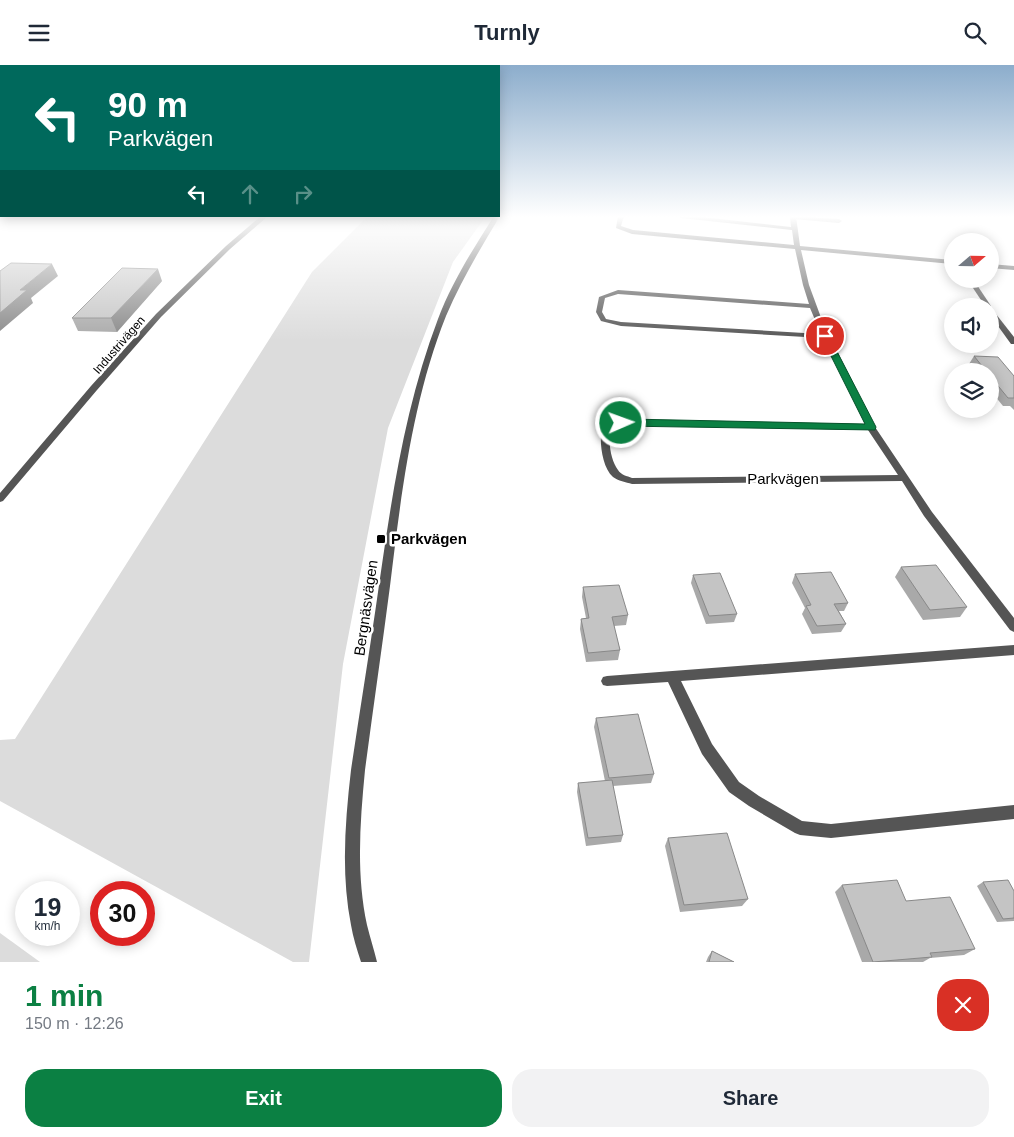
<!DOCTYPE html>
<meta charset="utf-8">
<style>
:root{--surface:#fff;--page:#f2f2f3;--text:#1f2937;--muted:#747a83;--accent:#0b8043}
body{margin:0;font-family:Arial,sans-serif;background:var(--page);color:var(--text);height:100vh;display:flex;flex-direction:column;font-size:19px;white-space:nowrap}
*{box-sizing:border-box;margin:0}
p{font-size:16px;color:var(--muted)}
.icon{flex:none;width:28px;height:28px;fill:none;stroke:currentColor;stroke-width:2;stroke-linecap:round;stroke-linejoin:round}
.map{position:relative;height:897px;overflow:hidden}
.sheet{display:flex;flex-direction:column;background:var(--surface);flex:1}
.sheet>*{flex:none}
.guide{position:absolute;left:0px;top:0px;width:500px;height:152px;box-shadow:0 2px 12px #0003;background:#00695c;color:#fff;overflow:hidden}
.needle{width:32px;rotate:70deg}
.controls{position:absolute;left:944px;top:168px;display:grid;gap:10px}
.controls a{display:grid;place-items:center;width:55px;height:55px;border-radius:50%;background:var(--surface);box-shadow:0 2px 12px #0003;font-size:25px}
.speed{position:absolute;left:15px;top:816px;display:flex;gap:10px;font-size:25px;font-weight:700;text-align:center}
.speed>*{display:grid;place-content:center;width:65px;height:65px;border-radius:50%;background:var(--surface);box-shadow:0 2px 12px #0003;line-height:1}
.speed small{font-size:12px;font-weight:400}
.speed .limit{border:8px solid #d22;background:#fff;color:#111}
.pin{position:absolute;display:grid;place-items:center;width:42px;height:42px;color:#fff;margin:-21px;border:2px solid #fff;border-radius:50%;box-shadow:0 1px 5px #0007}
.me{position:absolute;width:55px;margin:-28px;rotate:88deg;stroke-linejoin:round;filter:drop-shadow(0 0 4px #0008)}
.turn{display:flex;align-items:center;gap:18px;height:105px;padding:0 25px;font-size:22px}
.turn .icon{width:65px;height:65px;stroke-width:2.5}
.turn b{display:block;font-size:35px;line-height:42px}
.lanes{display:flex;align-items:center;height:48px;padding:0 25px;background:#0003;justify-content:center;gap:25px;direction:ltr}
.lanes .off{opacity:.35}
.round{display:grid;place-items:center;flex:none;width:52px;height:52px;border-radius:20px;background:var(--page)}
.summary{display:flex;align-items:center;justify-content:space-between;height:85px;padding:0 25px}
h1{font-size:30px;font-weight:700;line-height:38px;color:var(--accent)}
.cta{display:flex;gap:10px;margin-top:auto;padding:10px 25px}
.cta a{flex:1;height:58px;border-radius:20px;background:var(--accent);color:#fff;font-size:20px;font-weight:700;line-height:58px;text-align:center}
.cta a+a{background:var(--page);color:var(--text)}
header{display:flex;justify-content:space-between;align-items:center;height:65px;padding:0 25px;background:var(--surface);font-size:22px;font-weight:700}
.map>svg:first-child{display:block}
.green{fill:#dcdcdc}
.lines{fill:none;stroke-linecap:round;stroke-linejoin:round}
.service{fill:#555;fill-rule:evenodd}
.minor{fill:#555;fill-rule:evenodd}
.wall{fill:#a9a9a9}
.shaded-wall{fill:#898989}
.building{fill:#c4c4c4;stroke:#898989}
.route{fill:#0b8043;stroke:#07532c}
.poi-dot{fill:#000;stroke:#fff;stroke-width:2}
.labels{text-anchor:middle;stroke-width:5;stroke-linejoin:round;paint-order:stroke}
.far-street-label{font-size:12px;fill:#000;stroke:#fff}
.street-label{font-size:15px;fill:#000;stroke:#fff}
.poi-label{font-size:15px;font-weight:bold;fill:#000;stroke:#fff;text-anchor:start}
</style>
<header><svg class="icon" aria-label="menu" viewBox="0 0 24 24"><path d="M4 6h16M4 12h16M4 18h16"/></svg>Turnly<svg class="icon" aria-label="search" viewBox="0 0 24 24"><circle cx="10" cy="10" r="6"/><path d="M15 15l6 6"/></svg></header>
<div class="map">
<svg width="1014" height="897" viewBox="0 0 1014 897">
<rect width="100%" height="100%" fill="#fff"/>
<g class="green">
<polygon points="368,151 486,151 453,197 388,363 343,599 309,897 293,897 0,736 0,675 15,674 312,207"/>
<polygon points="0,868 40,897 0,897"/>
</g>
<g class="lines">
<polygon class="service" points="791,151 839,154 842,156 839,158 793,154 791,153"/>
<g class="minor">
<polygon points="261,151 268,151 230,184 161,252 97,325 3,436 0,437 0,428 91,321 156,249 226,181"/>
<path d="M494 151H500C480 184 461 216 446 251 412 336 401 431 390 521 382 583 373 644 365 705 360 757 356 809 367 860 370 872 374 885 377 897H361C357 885 353 872 351 860 341 809 345 757 351 705 359 651 368 596 376 541 390 444 403 346 438 254 452 217 473 184 494 151Z"/>
<path d="M618 151H624L621 161 633 165 794 180 792 165 681 153 678 151H693L791 162 790 151H796L800 181 952 195V199L801 185 809 220 823 258 875 362 932 447 1014 553V567L1010 565 924 451 902 416 632 419C626 417 618 416 613 412 603 403 600 382 601 369L608 360 622 355 865 359 823 273 621 261 601 256 596 247 599 232 618 225 809 239 803 220 795 184 632 169 616 163ZM618 229 810 243 821 269 621 257 606 254 602 247 605 233ZM628 360 868 365 898 410 632 413C627 411 621 410 618 405 611 396 607 375 612 366Z"/>
<polygon points="990,199 1014,201 1014,205 990,203"/>
<polygon points="967,214 973,214 991,241 990,242 985,241"/>
<polygon points="990,243 992,244 1014,272 1014,279 1011,279 990,250"/>
<polygon points="1014,580 1014,590 681,616 712,679 739,717 759,731 802,756 831,759 1014,740 1014,754 831,773 800,770 795,768 749,741 729,727 702,689 668,617 607,621 603,620 601,616 603,612 607,611"/>
</g>
</g>
<g class="wall">
<polygon points="162,216 117,267 78,266 72,253"/>
<polygon points="974,291 1014,311 1014,345 1010,341 1003,341 990,325 990,306 975,306 969,299"/>
<polygon points="901,502 967,542 960,552 923,555 895,512"/>
<polygon points="795,509 848,538 844,546 839,546 846,559 841,567 812,569 802,549 805,543 792,518"/>
<polygon points="693,510 737,549 734,557 706,559 691,518"/>
<polygon points="583,522 628,550 626,560 614,561 620,585 618,595 586,597 580,564 581,554 586,553 582,532"/>
<polygon points="596,653 654,709 651,718 613,721 623,770 621,777 586,781 577,727 578,718 605,716 594,662"/>
<polygon points="668,773 748,834 742,841 680,847 665,781"/>
<polygon points="983,817 1014,826 1014,856 997,857 977,821"/>
<polygon points="842,820 906,836 975,884 964,890 930,893 923,897 862,897 835,827"/>
<polygon points="712,886 734,897 706,897 708,892"/>
</g>
<g class="shaded-wall">
<polygon points="52,199 58,211 31,233 33,238 0,266 0,248 20,225"/>
<polygon points="158,204 162,216 117,267 111,253"/>
</g>
<g class="building">
<polygon points="11,198 52,199 20,225 27,225 0,248 0,206"/>
<polygon points="122,203 158,204 111,253 72,253"/>
<polygon points="974,291 998,292 1014,311 1014,333 1008,333 990,311 990,306 986,306"/>
<polygon points="936,500 967,542 930,545 901,502"/>
<polygon points="831,507 848,538 834,539 846,559 817,561 806,541 811,540 795,509"/>
<polygon points="720,508 737,549 709,551 693,510"/>
<polygon points="619,520 628,550 612,552 620,585 588,588 581,554 589,553 583,522"/>
<polygon points="638,649 654,709 609,713 596,653"/>
<polygon points="612,715 623,770 588,773 578,718"/>
<polygon points="727,768 748,834 684,840 668,773"/>
<polygon points="897,815 906,836 950,832 975,884 930,888 932,892 873,897 842,820"/>
<polygon points="1008,815 1014,826 1014,853 1003,854 983,817"/>
<polygon points="712,886 734,897 709,897"/>
</g>
<linearGradient id="sky" x2="0" y2="1"><stop stop-color="#8cadcc"/><stop offset="0.55" stop-color="#fff"/><stop offset="1" stop-color="#fff" stop-opacity="0"/></linearGradient>
<rect width="1014" height="276" fill="url(#sky)"/>
<polygon class="route" points="822,269 829,271 876,362 875,365 621,361 616,358 617,356 628,354 865,359 821,271"/>
<rect class="poi-dot" x="376" y="469" width="10" height="10" rx="2.5"/>
<g class="labels">
<g class="far-street-label">
<text transform="translate(119 280) rotate(-49)" y="4">Industrivägen</text>
</g>
<g class="street-label">
<text x="783" y="419">Parkvägen</text>
<text transform="translate(366 543) rotate(-82)" y="5">Bergnäsvägen</text>
</g>
<g class="poi-label">
<text x="391" y="479">Parkvägen</text>
</g>
</g>
</svg>
<div class="controls">
<a><svg class="needle" viewBox="-14 -14 28 28"><path d="M0-13l5 13h-10z" fill="#e53935"/><path d="M0 13l5-13h-10z" fill="#747a83"/></svg></a>
<a><svg class="icon" aria-label="sound" viewBox="0 0 24 24"><path d="M4 9h4l5-4v14l-5-4H4zM17 9q2 3 0 6"/></svg></a>
<a><svg class="icon" aria-label="layers" viewBox="0 0 24 24"><path d="M12 4l9 5-9 5-9-5zM3 14l9 5 9-5"/></svg></a>
</div>
<div class="speed"><div>19<small>km/h</small></div><div class="limit">30</div></div>
<div class="pin" style="left:825px;top:271px;background:#d93025"><svg class="icon" aria-label="arrive" viewBox="0 0 24 24"><path d="M6 21V4h12l-3 4 3 4H6"/></svg></div>
<svg class="me" style="left:621px;top:358px" viewBox="-20 -20 40 40"><circle r="17" fill="#0b8043" stroke="#fff" stroke-width="3"/><path d="M0-11L8 9 0 5-8 9z" fill="#fff"/></svg>
<div class="guide">
<div class="turn"><svg class="icon" aria-label="left" viewBox="0 0 24 24"><path d="M17 20v-9H6M10 6l-5 5 5 5"/></svg><div><b>90 m</b>Parkvägen</div></div>
<div class="lanes"><svg class="icon" aria-label="left" viewBox="0 0 24 24"><path d="M17 20v-9H6M10 6l-5 5 5 5"/></svg><svg class="icon off" aria-label="ahead" viewBox="0 0 24 24"><path d="M12 20V5M6 11l6-6 6 6"/></svg><svg class="icon off" aria-label="right" viewBox="0 0 24 24"><path d="M7 20v-9h11M14 6l5 5-5 5"/></svg></div>
</div>
</div>
<section class="sheet">
<div class="summary"><div><h1>1 min</h1><p>150 m · 12:26</p></div><a class="round" style="background:#d93025;color:#fff"><svg class="icon" aria-label="close" viewBox="0 0 24 24"><path d="M6 6l12 12M18 6L6 18"/></svg></a></div>
<div class="cta"><a>Exit</a><a>Share</a></div>
</section>
